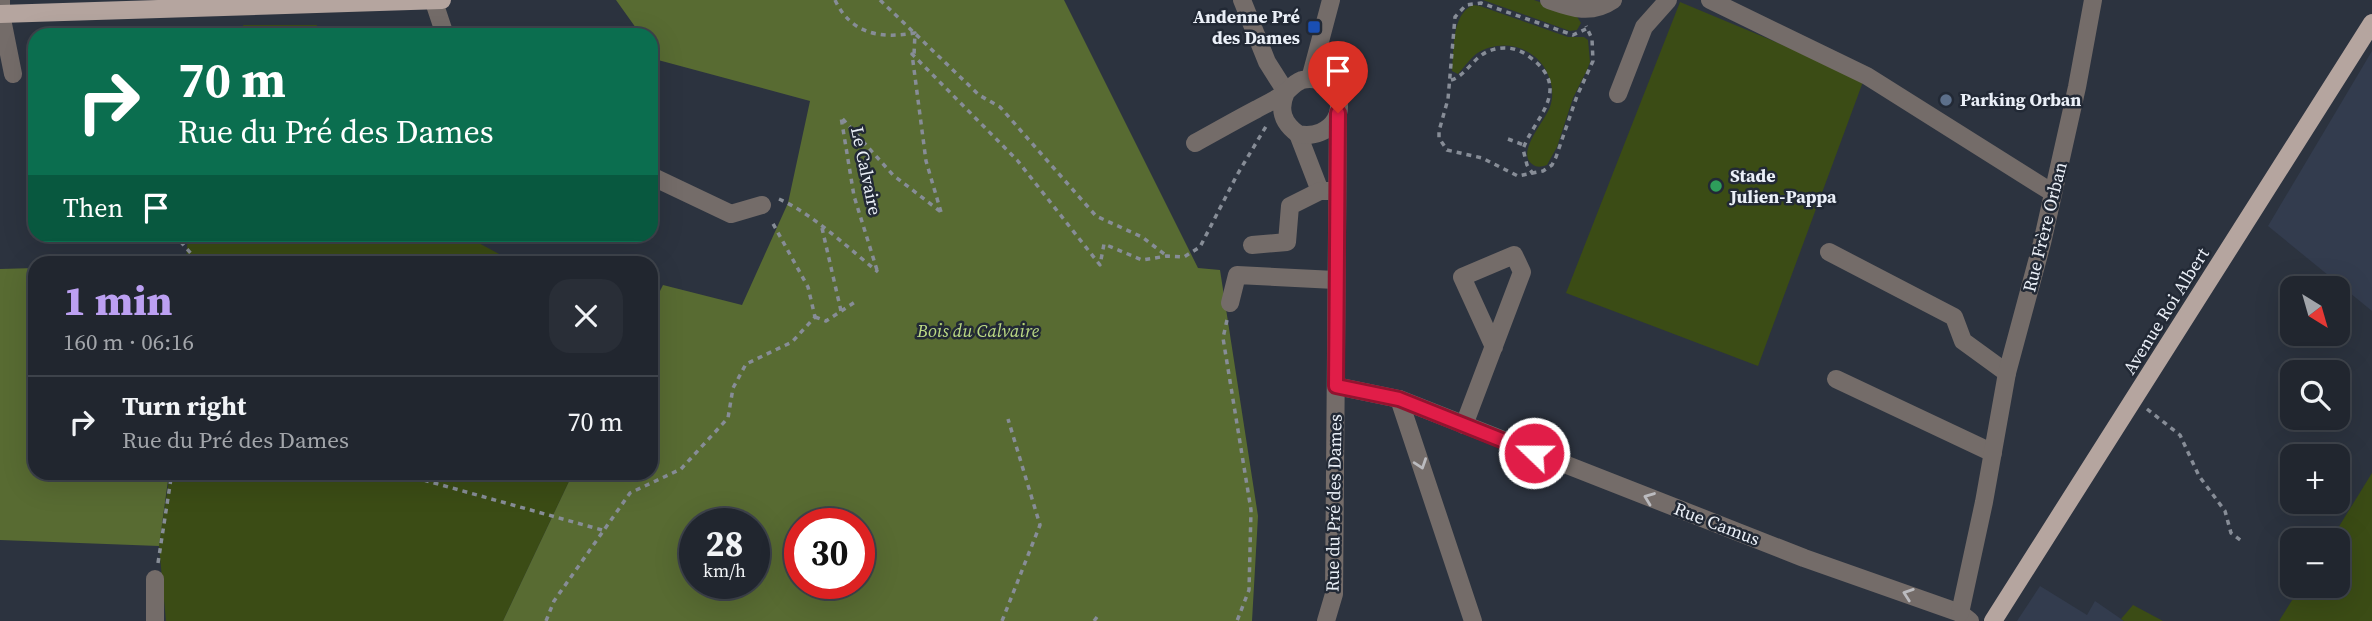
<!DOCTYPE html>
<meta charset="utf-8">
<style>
:root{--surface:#21262f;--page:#292e37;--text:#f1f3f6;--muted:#a2a5aa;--line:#3e434b;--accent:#bca0f2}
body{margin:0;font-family:"Source Serif 4",serif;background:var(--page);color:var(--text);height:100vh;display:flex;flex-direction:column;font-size:26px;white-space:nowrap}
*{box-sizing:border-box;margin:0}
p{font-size:23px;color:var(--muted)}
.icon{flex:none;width:38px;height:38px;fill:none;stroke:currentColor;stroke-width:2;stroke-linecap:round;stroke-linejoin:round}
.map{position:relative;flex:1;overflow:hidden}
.side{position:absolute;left:28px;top:256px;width:630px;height:224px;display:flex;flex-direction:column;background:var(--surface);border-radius:21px;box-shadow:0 7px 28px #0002,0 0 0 2px var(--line)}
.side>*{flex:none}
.guide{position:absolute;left:28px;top:28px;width:630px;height:214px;border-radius:21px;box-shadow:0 7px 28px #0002,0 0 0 2px var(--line);background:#0b6e4f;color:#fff;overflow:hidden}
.needle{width:46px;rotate:143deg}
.tools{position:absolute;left:2280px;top:276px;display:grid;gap:14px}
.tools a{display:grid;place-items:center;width:70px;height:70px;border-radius:14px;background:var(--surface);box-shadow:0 7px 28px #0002,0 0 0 2px var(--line);font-size:35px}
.speed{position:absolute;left:679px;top:508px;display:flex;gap:14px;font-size:35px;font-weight:700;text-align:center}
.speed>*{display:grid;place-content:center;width:91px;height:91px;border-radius:50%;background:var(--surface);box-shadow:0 7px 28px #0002,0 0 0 2px var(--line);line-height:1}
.speed small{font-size:18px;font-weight:400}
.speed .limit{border:10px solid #d22;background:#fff;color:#111}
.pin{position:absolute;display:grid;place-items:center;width:60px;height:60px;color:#fff;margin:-72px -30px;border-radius:50% 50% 50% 0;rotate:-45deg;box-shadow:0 0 7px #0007}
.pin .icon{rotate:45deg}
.me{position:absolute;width:77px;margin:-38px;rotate:292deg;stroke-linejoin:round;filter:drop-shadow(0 0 5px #0008)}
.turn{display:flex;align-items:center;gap:24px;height:147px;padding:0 35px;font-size:32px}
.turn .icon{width:91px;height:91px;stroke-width:2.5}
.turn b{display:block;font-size:49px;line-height:60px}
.then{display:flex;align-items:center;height:66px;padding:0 35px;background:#0003;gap:14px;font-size:26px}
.round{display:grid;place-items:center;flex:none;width:74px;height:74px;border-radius:21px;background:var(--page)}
.headline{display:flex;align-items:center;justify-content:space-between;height:119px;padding:0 35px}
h1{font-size:42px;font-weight:800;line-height:52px;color:var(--accent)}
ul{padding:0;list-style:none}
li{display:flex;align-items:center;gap:21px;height:91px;padding:0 35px;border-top:2px solid var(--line)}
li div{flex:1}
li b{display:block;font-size:26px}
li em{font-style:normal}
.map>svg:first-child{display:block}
.built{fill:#333c4e}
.green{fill:#3b4c15}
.forest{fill:#586b32;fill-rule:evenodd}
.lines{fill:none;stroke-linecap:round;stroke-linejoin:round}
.path{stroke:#878d97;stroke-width:3.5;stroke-dasharray:5 5;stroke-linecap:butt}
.minor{stroke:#746c69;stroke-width:18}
.major{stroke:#b5a59f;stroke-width:18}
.oneway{stroke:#bbbbbf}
.route-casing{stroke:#92132f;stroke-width:18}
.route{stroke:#e11d48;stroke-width:12}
.transit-dot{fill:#1a4fb4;stroke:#222935;stroke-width:2.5}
.service-dot{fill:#5c6f8a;stroke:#222935;stroke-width:2.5}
.leisure-dot{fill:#2e9e5b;stroke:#222935;stroke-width:2.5}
.labels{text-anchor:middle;stroke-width:5;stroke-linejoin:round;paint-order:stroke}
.poi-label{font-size:18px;font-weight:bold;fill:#ebf0f8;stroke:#222935;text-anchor:start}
.street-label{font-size:18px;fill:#ebf0f8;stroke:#222935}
.park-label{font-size:18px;font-style:italic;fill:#bcda85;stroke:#222935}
</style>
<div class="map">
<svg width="2372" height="621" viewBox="0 0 2372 621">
<rect width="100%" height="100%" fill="#2c333f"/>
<g class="built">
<polygon points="2372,51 2372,311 2268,226"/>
<polygon points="2040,586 2087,615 2095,601 2124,621 2017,621"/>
</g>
<g class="green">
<polygon points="1483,0 1534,0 1576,15 1581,23 1577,30 1570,31"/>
<polygon points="1680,2 1864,79 1758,366 1566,293"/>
<path d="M1473 5 1480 6 1568 37H1584L1588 40 1590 62 1587 70 1573 98 1557 147 1547 165C1541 167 1537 168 1532 164 1516 152 1545 121 1550 107 1553 98 1553 89 1550 80 1541 48 1503 36 1476 54 1469 60 1464 67 1458 74L1452 71C1454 50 1451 15 1473 5Z"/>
<polygon points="243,25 317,25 316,35 244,35"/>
<polygon points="462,234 514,262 186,261 188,235"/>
<polygon points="170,473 573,473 503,621 166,621 159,546"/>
<polygon points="2372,473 2372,621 2279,621 2301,586 2338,586 2338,541 2330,541"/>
<polygon points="2133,605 2163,621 2124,621 2121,619"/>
</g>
<g class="forest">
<path d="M616 0H1064L1198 268 1220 270 1258 516 1252 621H503L573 473 651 472V309L663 285 742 305 788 203 810 101 658 60 651 50V35H641ZM695 523H754V583H695ZM800 523H859V583H800Z"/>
<polygon points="35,268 35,472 169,473 159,546 0,540 0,269"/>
</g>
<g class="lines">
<g class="path">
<path d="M835 0C851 34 880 39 915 33L914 55"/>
<polyline points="880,0 979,95 1000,107 1096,216 1142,237 1167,256"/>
<polyline points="1586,29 1573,35 1481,3 1466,5 1455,17 1448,99 1439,131 1439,138 1447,150 1482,158 1518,176 1543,171 1552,165 1556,157 1577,96 1593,61 1592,39 1586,26"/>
<path d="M1451 80C1466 76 1473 57 1489 51 1504 45 1519 48 1531 58 1573 90 1534 118 1523 149L1527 165 1533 174"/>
<polyline points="1508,139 1524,145"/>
<path d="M779 199C813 214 848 248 878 272"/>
<polyline points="941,212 926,161 912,54 1017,160 1100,265 1104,244 1142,260 1167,256 1184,257 1200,247 1237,175 1268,123"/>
<polyline points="822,228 841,311"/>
<polyline points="174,234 194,257 195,262"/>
<polyline points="877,270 854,196 841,117 893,175 941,212"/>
<polyline points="815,317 826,321 858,300"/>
<polyline points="1227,320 1223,338 1251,510 1249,590 1237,621"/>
<polyline points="2147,409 2180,435 2199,476 2225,511 2231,533 2243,542"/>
<polyline points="395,472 602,530"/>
<polyline points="158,563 172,472"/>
<polyline points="546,621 554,601 630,493 681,469 728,418 733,388 746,364 792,342 815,317 808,287 771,220"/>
<polyline points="1002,621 1040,525 1008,419"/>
<polyline points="1094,621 1097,617 1097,621"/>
</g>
<g class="minor">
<polyline points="1,0 1,14 13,74"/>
<polyline points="1242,0 1267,62 1286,92"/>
<path d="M1549 0C1572 8 1591 15 1613 0"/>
<polyline points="1710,0 1867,76 2053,193"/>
<polyline points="434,2 445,35"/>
<polyline points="1310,79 1331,0"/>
<polyline points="1618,94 1644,27 1668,0"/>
<polyline points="1298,134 1320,191 1333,191"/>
<path d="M1195 143C1215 132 1236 120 1257 109 1266 104 1277 99 1285 93 1291 88 1294 83 1302 80 1311 78 1321 80 1328 85 1353 106 1332 141 1298 134 1283 123 1278 110 1286 92"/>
<polyline points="651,176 731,214 762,205"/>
<polyline points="1252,245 1287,242 1290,206 1320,191"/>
<polyline points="1829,252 1954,317 1963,341 2007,373"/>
<polyline points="1230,303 1237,275 1335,280"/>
<polyline points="1836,379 1993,453"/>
<polyline points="1336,386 1399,399 1804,558 1960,613 1970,621"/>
<polyline points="1399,399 1473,621"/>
<polyline points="1464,425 1522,272 1514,255 1462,277 1494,347"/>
<polyline points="155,579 155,621"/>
<polyline points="1960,613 1984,502 2007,373 2042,243 2077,87 2093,0"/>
<polyline points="1326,621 1334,594 1338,113"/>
</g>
<g class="major">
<polyline points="0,14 442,0"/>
<polyline points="1993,621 2372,23"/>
</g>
</g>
<defs><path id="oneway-chevron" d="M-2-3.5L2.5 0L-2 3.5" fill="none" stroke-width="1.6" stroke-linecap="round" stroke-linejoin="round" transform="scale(1.75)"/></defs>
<g class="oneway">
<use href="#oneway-chevron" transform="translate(1421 464) rotate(71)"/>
<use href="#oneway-chevron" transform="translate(1649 498) rotate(-159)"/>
<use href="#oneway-chevron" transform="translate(1908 594) rotate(-161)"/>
</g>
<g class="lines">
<defs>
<polyline id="route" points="1338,113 1336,386 1399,399 1534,453"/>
</defs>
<use href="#route" class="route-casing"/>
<use href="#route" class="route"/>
</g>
<rect class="transit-dot" x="1307" y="20" width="14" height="14" rx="3.5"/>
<circle class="service-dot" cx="1946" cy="100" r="7"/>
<circle class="leisure-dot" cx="1716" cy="186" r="7"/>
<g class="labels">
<g class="poi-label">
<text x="1300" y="23" text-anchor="end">Andenne Pré<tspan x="1300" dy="21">des Dames</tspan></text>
<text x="1960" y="106">Parking Orban</text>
<text x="1730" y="182">Stade<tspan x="1730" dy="21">Julien-Pappa</tspan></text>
</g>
<g class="street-label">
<text transform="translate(866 171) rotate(78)" y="6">Le Calvaire</text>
<text transform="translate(2045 227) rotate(-76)" y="6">Rue Frère Orban</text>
<text transform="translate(2166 311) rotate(-58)" y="6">Avenue Roi Albert</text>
<text transform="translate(1334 503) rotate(-89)" y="6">Rue du Pré des Dames</text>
<text transform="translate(1717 524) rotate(21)" y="6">Rue Camus</text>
</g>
<g class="park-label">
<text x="978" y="337">Bois du Calvaire</text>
</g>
</g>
</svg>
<div class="tools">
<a><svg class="needle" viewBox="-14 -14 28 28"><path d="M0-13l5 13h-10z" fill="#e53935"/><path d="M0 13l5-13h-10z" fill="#a2a5aa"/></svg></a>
<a><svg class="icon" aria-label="search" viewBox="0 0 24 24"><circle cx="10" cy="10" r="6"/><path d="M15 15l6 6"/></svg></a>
<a>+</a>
<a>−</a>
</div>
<div class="speed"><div>28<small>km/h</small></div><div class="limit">30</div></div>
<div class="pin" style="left:1338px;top:113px;background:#d93025"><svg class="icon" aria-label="arrive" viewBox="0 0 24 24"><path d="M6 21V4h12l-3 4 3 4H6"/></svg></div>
<svg class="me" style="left:1534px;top:453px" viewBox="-20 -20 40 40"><circle r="17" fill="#e11d48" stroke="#fff" stroke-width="3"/><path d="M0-11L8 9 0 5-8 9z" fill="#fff"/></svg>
<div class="guide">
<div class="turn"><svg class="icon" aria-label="right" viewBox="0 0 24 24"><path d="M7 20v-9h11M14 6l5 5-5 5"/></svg><div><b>70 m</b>Rue du Pré des Dames</div></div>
<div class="then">Then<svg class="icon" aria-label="arrive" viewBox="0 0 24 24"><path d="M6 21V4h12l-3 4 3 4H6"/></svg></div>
</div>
<section class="side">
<div class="headline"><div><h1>1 min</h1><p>160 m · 06:16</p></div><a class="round"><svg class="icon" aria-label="close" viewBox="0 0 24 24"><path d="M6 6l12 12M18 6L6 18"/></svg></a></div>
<ul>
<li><svg class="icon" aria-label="right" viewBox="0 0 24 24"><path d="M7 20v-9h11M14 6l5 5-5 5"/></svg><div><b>Turn right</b><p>Rue du Pré des Dames</p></div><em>70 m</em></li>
</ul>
</section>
</div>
